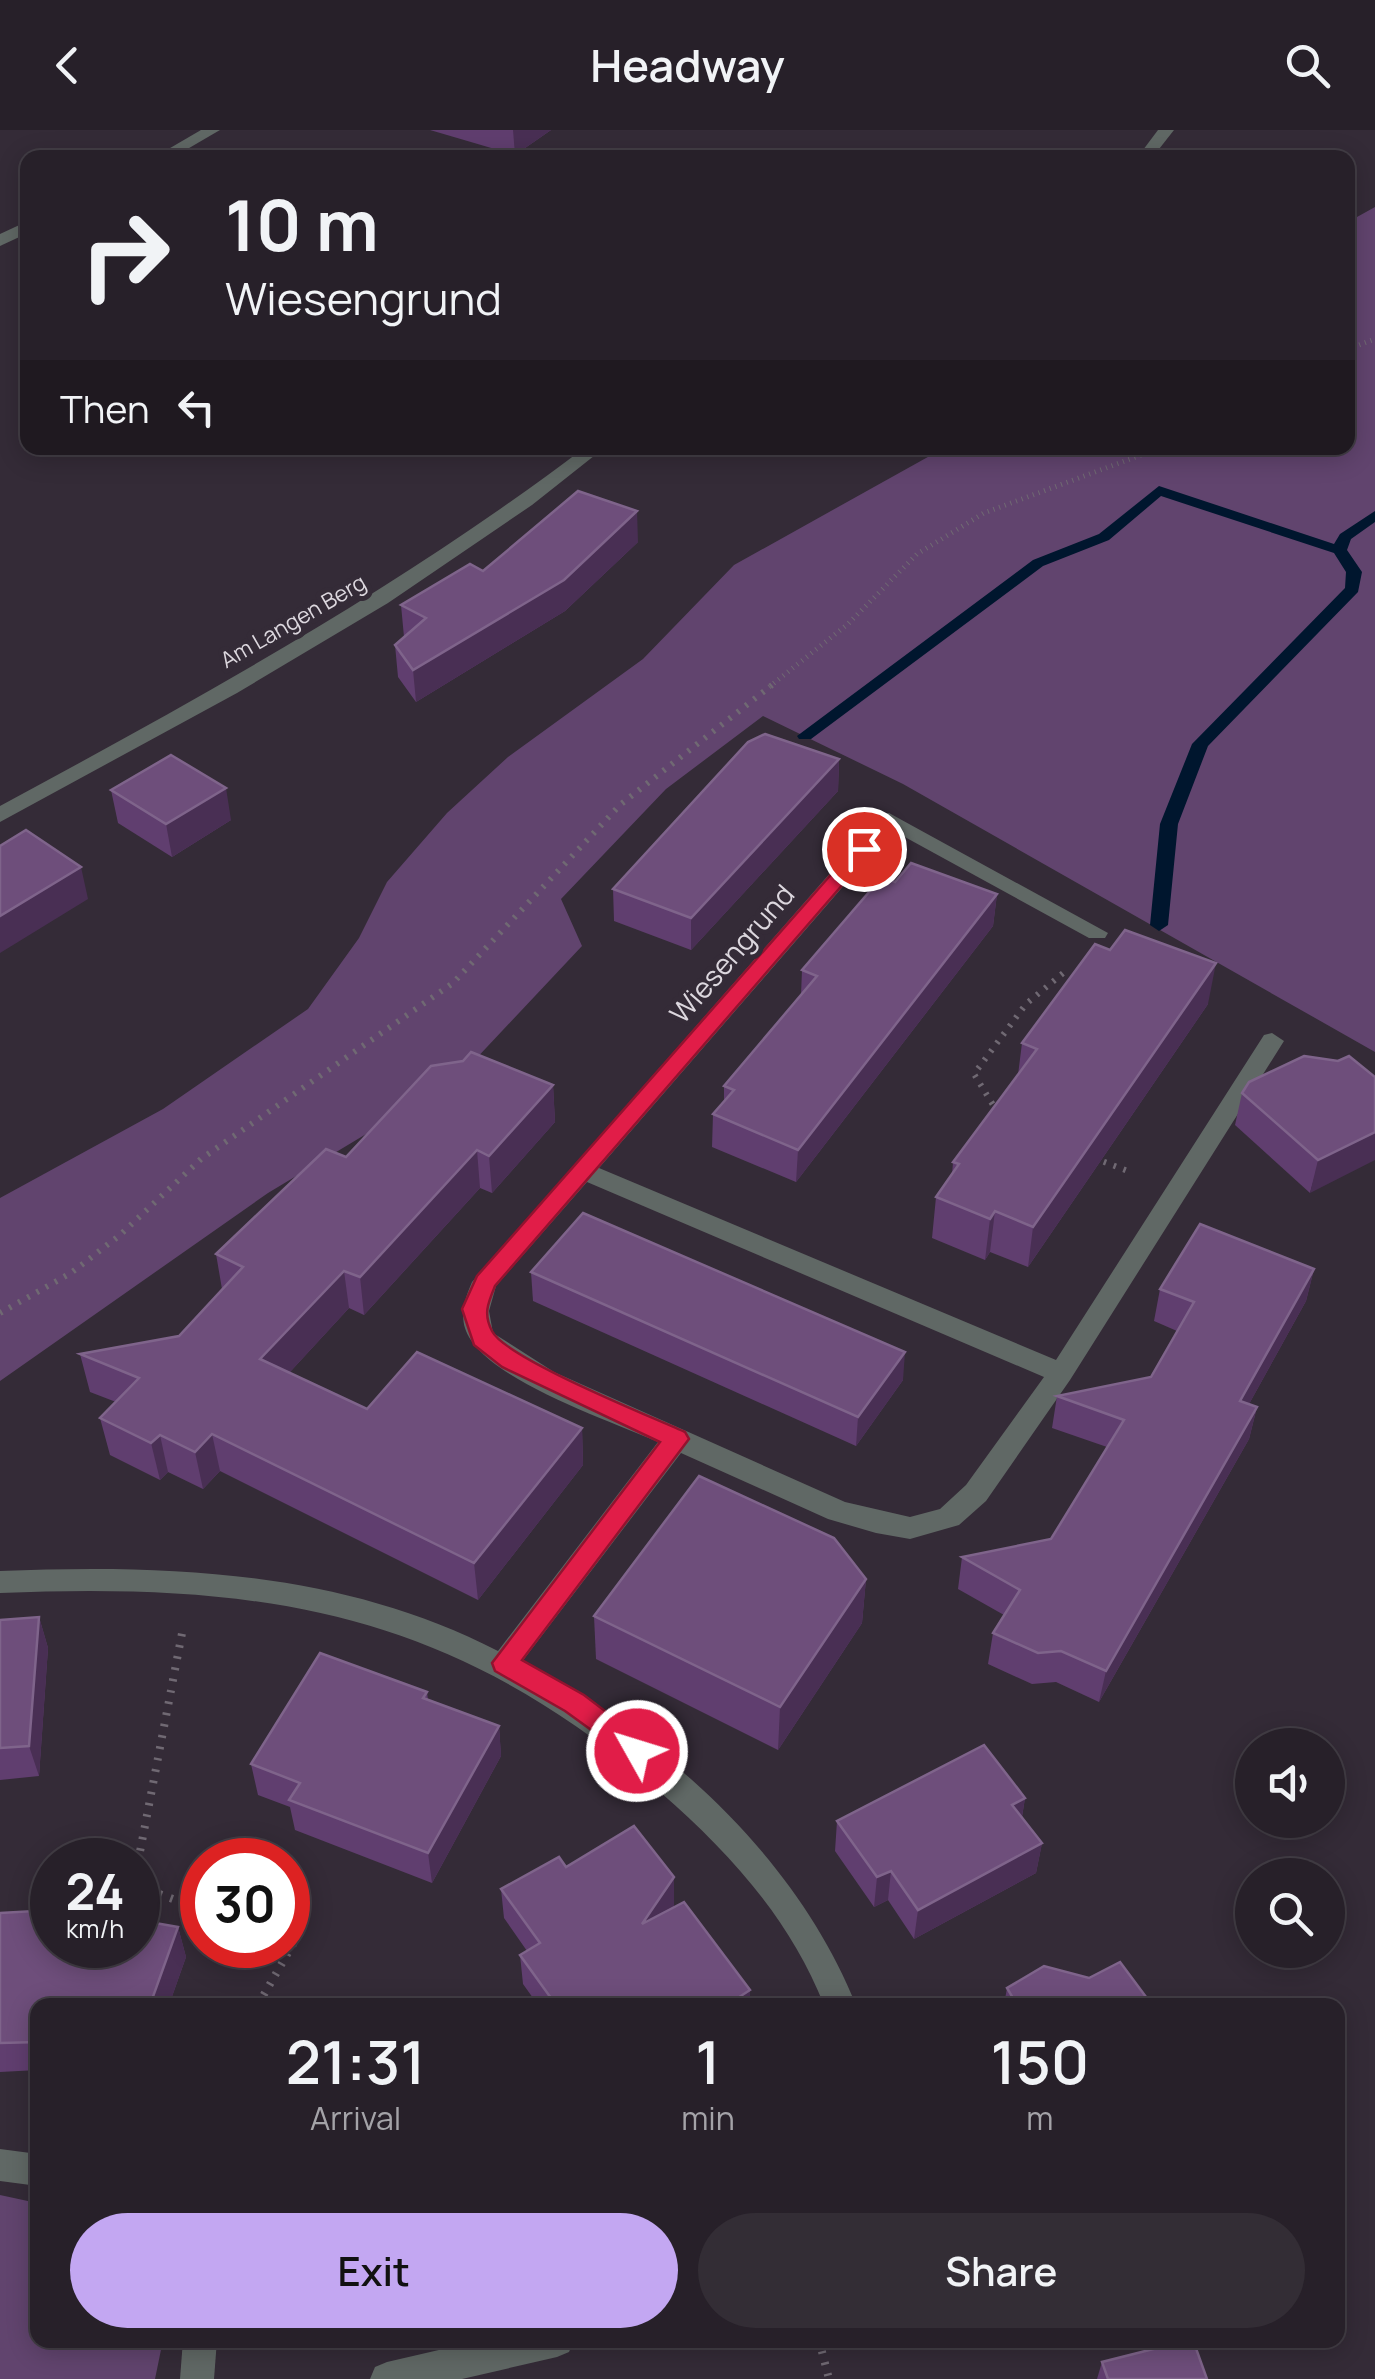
<!DOCTYPE html>
<style>
:root{--surface:#272029;--page:#332d35;--text:#f1f3f6;--muted:#a4a3a8;--line:#433e46;--accent:#c3a7f2}
body{margin:0;font-family:Manrope,sans-serif;background:var(--page);color:var(--text);height:100vh;display:flex;flex-direction:column;font-size:38px;white-space:nowrap}
*{box-sizing:border-box;margin:0}
p{font-size:32px;color:var(--muted)}
.icon{flex:none;width:55px;height:55px;fill:none;stroke:currentColor;stroke-width:2;stroke-linecap:round;stroke-linejoin:round}
.map{position:relative;flex:1;overflow:hidden}
.drawer{position:absolute;left:30px;top:1868px;width:1315px;height:350px;display:flex;flex-direction:column;background:var(--surface);border-radius:20px;box-shadow:0 5px 25px #0003,0 0 0 2px var(--line)}
.drawer>*{flex:none}
.top-card{position:absolute;left:20px;top:20px;width:1335px;height:305px;border-radius:20px;box-shadow:0 5px 25px #0003,0 0 0 2px var(--line);background:#272029;color:var(--text);overflow:hidden}
.tools{position:absolute;left:1235px;top:1598px;display:grid;gap:20px}
.tools a{display:grid;place-items:center;width:110px;height:110px;border-radius:50%;background:var(--surface);box-shadow:0 5px 25px #0003,0 0 0 2px var(--line);font-size:50px}
.speed{position:absolute;left:30px;top:1708px;display:flex;gap:20px;font-size:50px;font-weight:700;text-align:center}
.speed>*{display:grid;place-content:center;width:130px;height:130px;border-radius:50%;background:var(--surface);box-shadow:0 5px 25px #0003,0 0 0 2px var(--line);line-height:1}
.speed small{font-size:25px;font-weight:400}
.speed .limit{border:15px solid #d22;background:#fff;color:#111}
.pin{position:absolute;display:grid;place-items:center;width:85px;height:85px;color:#fff;margin:-42px;border:5px solid #fff;border-radius:50%;box-shadow:0 2px 10px #0007}
.me{position:absolute;width:110px;margin:-55px;rotate:309deg;stroke-linejoin:round;filter:drop-shadow(0 0 8px #0008)}
.turn{display:flex;align-items:center;gap:35px;height:210px;padding:0 40px;font-size:45px}
.turn .icon{width:130px;height:130px;stroke-width:2.5}
.turn b{display:block;font-size:70px;line-height:85px}
.then{display:flex;align-items:center;height:95px;padding:0 40px;background:#0003;gap:20px;font-size:38px}
.eta{display:flex;justify-content:space-evenly;align-items:center;height:170px;text-align:center}
.eta b{font-size:60px;font-weight:600;line-height:70px}
.cta{display:flex;gap:20px;margin-top:auto;padding:20px 40px}
.cta a{flex:1;height:115px;border-radius:60px;background:var(--accent);color:#111;font-size:40px;font-weight:600;line-height:115px;text-align:center}
.cta a+a{background:var(--page);color:var(--text)}
header{display:flex;justify-content:space-between;align-items:center;height:130px;padding:0 40px;background:var(--surface);font-size:45px;font-weight:600}
.map>svg:first-child{display:block}
.green{fill:#61446e}
.lines{fill:none;stroke-linecap:round;stroke-linejoin:round}
.stream{fill:#00162e;fill-rule:evenodd}
.path-far2{stroke:#706973;stroke-width:5;stroke-dasharray:1 5;stroke-linecap:butt}
.path-far1{stroke:#706973;stroke-width:6;stroke-dasharray:2.5 8;stroke-linecap:butt}
.path{stroke:#706973;stroke-width:8;stroke-dasharray:2.5 9;stroke-linecap:butt}
.minor{fill:#606865;fill-rule:evenodd}
.wall{fill:#603e6f}
.shaded-wall{fill:#492f54}
.building{fill:#6e4e7b;stroke:#7f648b;stroke-width:2.5}
.route{fill:#e11d48;stroke:#92132f;stroke-width:2.5}
.labels{text-anchor:middle;stroke-width:10;stroke-linejoin:round;paint-order:stroke}
.far-street-label{font-size:22px;fill:#dcd7de;stroke:#342b37}
.street-label{font-size:28px;fill:#dcd7de;stroke:#342b37}
</style>
<header><svg class="icon" aria-label="back" viewBox="0 0 24 24"><path d="M15 5l-7 7 7 7"/></svg>Headway<svg class="icon" aria-label="search" viewBox="0 0 24 24"><circle cx="10" cy="10" r="6"/><path d="M15 15l6 6"/></svg></header>
<div class="map">
<svg width="1375" height="2249" viewBox="0 0 1375 2249">
<rect width="100%" height="100%" fill="#342b37"/>
<g class="green">
<polygon points="1375,77 1375,922 903,654 763,586 666,659 561,769 582,816 456,950 268,1063 0,1251 0,1068 163,979 308,879 359,808 387,752 447,683 508,627 643,529 734,435 944,318 1348,318 1348,92"/>
<polygon points="0,2065 37,2073 38,2210 163,2210 155,2249 0,2249"/>
</g>
<g class="lines">
<polygon class="stream" points="1159,356 1334,414 1340,404 1375,381 1375,392 1351,409 1347,420 1362,442 1358,462 1208,616 1178,694 1168,795 1159,801 1150,795 1160,694 1192,614 1345,458 1346,442 1334,423 1161,366 1109,410 1043,436 811,609 799,609 797,606 1033,430 1099,404"/>
<g class="path-far2">
<polyline points="1348,219 1375,209"/>
<polyline points="769,557 848,494 917,424 984,383 1160,318"/>
</g>
<g class="path-far1">
<polyline points="998,983 974,944 1026,874 1068,839"/>
<polyline points="1094,1028 1133,1043"/>
<polyline points="0,1183 71,1143 120,1105 201,1029 453,853 620,675 772,555"/>
</g>
<g class="path">
<polyline points="138,1732 183,1498"/>
<polyline points="138,1756 202,1780"/>
<polyline points="258,1875 293,1814 288,1812"/>
<polyline points="819,2210 829,2249"/>
</g>
<g class="minor">
<polygon points="201,0 220,0 172,28 153,28"/>
<polygon points="1158,0 1174,0 1152,28 1137,28"/>
<polygon points="28,91 28,103 0,116 0,104"/>
<path d="M584 318H604L532 375 388 473 237 563 0 692V676C202 567 401 457 584 318Z"/>
<path d="M889 683 1108 803 1105 808H1089L892 700 599 1038 1056 1230 1264 905 1272 903 1284 911 1070 1250 986 1371 959 1395 910 1409 876 1403 828 1389 681 1323 521 1533C663 1606 796 1726 856 1875H824C790 1789 729 1722 660 1662 453 1482 266 1452 0 1463V1441C170 1434 343 1441 498 1521L658 1312C612 1291 480 1248 465 1198 460 1182 466 1166 472 1152L881 685ZM587 1052 1044 1247 966 1355 940 1379 910 1387 845 1372 554 1242 493 1203 489 1181 496 1156Z"/>
<polygon points="0,2019 38,2024 38,2056 0,2051"/>
<polygon points="183,2210 217,2210 214,2249 180,2249"/>
<polygon points="482,2210 574,2210 569,2222 557,2227 462,2249 370,2249 375,2237 387,2232"/>
</g>
</g>
<g class="wall">
<polygon points="430,0 551,0 515,25"/>
<polygon points="638,412 565,481 416,572 398,547 395,515 404,507 401,475 483,441"/>
<polygon points="839,629 838,661 691,820 614,791 613,759"/>
<polygon points="111,660 231,690 172,727 118,693"/>
<polygon points="895,752 997,764 993,796 796,1052 712,1017 713,984 724,972 724,956 801,865 802,840"/>
<polygon points="1208,874 1028,1137 990,1122 985,1130 932,1108 936,1067 952,1045 953,1032 1018,945 1022,913"/>
<polygon points="1349,926 1310,1063 1235,995 1242,963"/>
<polygon points="553,955 555,992 492,1063 480,1058 364,1185 349,1178 289,1243 367,1279 582,1298 583,1335 478,1470 220,1341 203,1359 168,1342 160,1350 110,1325 100,1288 116,1272 90,1262 80,1224 179,1206 222,1159 216,1124 346,1027"/>
<polygon points="1314,1139 1306,1171 1249,1274 1257,1277 1249,1309 1099,1572 1056,1552 1032,1554 988,1534 993,1503 1004,1485 958,1459 962,1427 1051,1409 1107,1317 1052,1298 1057,1266 1151,1247 1177,1201 1154,1191 1160,1159"/>
<polygon points="531,1142 903,1250 856,1316 533,1171"/>
<polygon points="866,1449 862,1493 778,1620 596,1529 594,1486"/>
<polygon points="39,1487 48,1518 39,1646 0,1650 0,1490"/>
<polygon points="427,1562 428,1570 499,1596 501,1626 432,1753 295,1700 290,1677 258,1665 251,1634"/>
<polygon points="1025,1668 1022,1687 1042,1713 1036,1743 914,1809 888,1770 874,1777 835,1721 837,1691"/>
<polygon points="566,1737 674,1747 674,1777 750,1875 538,1875 523,1854 520,1825 527,1821 504,1788 501,1759"/>
<polygon points="0,1783 178,1797 186,1827 169,1875 38,1875 38,1940 0,1942"/>
<polygon points="1007,1858 1152,1875 1004,1875"/>
<polygon points="1102,2232 1207,2249 1097,2249"/>
</g>
<g class="shaded-wall">
<polygon points="513,0 551,0 515,25"/>
<polygon points="637,381 638,412 565,481 416,572 413,540"/>
<polygon points="839,629 838,661 691,820 691,788"/>
<polygon points="226,658 231,690 172,727 166,694"/>
<polygon points="81,737 88,769 0,823 0,786"/>
<polygon points="997,764 993,796 796,1052 798,1020"/>
<polygon points="1216,833 1208,874 1028,1137 1033,1097"/>
<polygon points="553,955 555,992 492,1063 489,1026"/>
<polygon points="1375,1002 1375,1030 1310,1063 1318,1030"/>
<polygon points="477,1020 480,1058 364,1185 360,1147"/>
<polygon points="995,1081 990,1122 985,1130 990,1089"/>
<polygon points="1314,1139 1306,1171 1233,1303 1240,1271"/>
<polygon points="344,1141 349,1178 267,1267 260,1229"/>
<polygon points="905,1222 903,1250 856,1316 858,1287"/>
<polygon points="1257,1277 1249,1309 1099,1572 1106,1541"/>
<polygon points="582,1298 583,1335 478,1470 474,1433"/>
<polygon points="212,1304 220,1341 203,1359 195,1322"/>
<polygon points="160,1305 168,1342 160,1350 151,1313"/>
<polygon points="866,1449 862,1493 778,1620 780,1577"/>
<polygon points="39,1487 48,1518 39,1646 29,1616"/>
<polygon points="499,1596 501,1626 432,1753 428,1723"/>
<polygon points="1025,1668 1020,1698 1012,1675"/>
<polygon points="1042,1713 1036,1743 914,1809 918,1780"/>
<polygon points="891,1741 888,1770 874,1777 877,1747"/>
<polygon points="674,1747 674,1777 642,1794"/>
<polygon points="178,1797 186,1827 169,1875 150,1875"/>
<polygon points="750,1860 750,1875 727,1875"/>
</g>
<g class="building">
<polygon points="578,361 637,381 564,450 413,540 395,515 426,488 401,475 470,434 483,441"/>
<polygon points="765,604 839,629 691,788 613,759 748,612"/>
<polygon points="171,625 226,658 166,694 111,660"/>
<polygon points="26,700 81,737 0,786 0,716"/>
<polygon points="911,733 997,764 798,1020 713,984 734,960 724,956 817,846 802,840 882,747 895,752"/>
<polygon points="1125,800 1216,833 1033,1097 995,1081 990,1089 936,1067 959,1034 953,1032 1037,919 1022,913 1095,814 1110,820"/>
<polygon points="471,922 553,955 489,1026 477,1020 360,1147 344,1141 260,1229 367,1279 417,1222 582,1298 474,1433 212,1304 195,1322 160,1305 151,1313 100,1288 139,1248 80,1224 179,1206 243,1137 216,1124 326,1019 346,1027 431,936 463,931"/>
<polygon points="1304,926 1338,931 1349,926 1375,947 1375,1002 1318,1030 1242,963 1249,952"/>
<polygon points="583,1083 905,1222 858,1287 531,1142"/>
<polygon points="1200,1094 1314,1139 1240,1271 1257,1277 1106,1541 1061,1521 1038,1523 993,1503 1020,1460 962,1427 1051,1409 1124,1290 1057,1266 1151,1247 1194,1172 1160,1159"/>
<polygon points="699,1346 834,1408 866,1449 780,1577 594,1486"/>
<polygon points="39,1487 29,1616 0,1618 0,1490"/>
<polygon points="320,1523 427,1562 423,1568 499,1596 428,1723 289,1670 300,1653 251,1634"/>
<polygon points="984,1615 1025,1668 1012,1675 1042,1713 918,1780 891,1741 877,1747 837,1691"/>
<polygon points="634,1696 674,1747 642,1794 684,1772 750,1860 727,1875 556,1875 520,1825 540,1813 501,1759 559,1727 566,1737"/>
<polygon points="52,1780 52,1815 138,1815 138,1790 178,1797 150,1875 38,1875 38,1912 0,1913 0,1783"/>
<polygon points="1120,1832 1152,1875 1017,1875 1007,1858 1044,1836 1089,1848"/>
<polygon points="1189,2210 1193,2210 1207,2249 1108,2249 1102,2232"/>
</g>
<path class="route" d="M864 713 870 715V723L495 1156C488 1173 483 1184 492 1201 505 1228 650 1286 685 1302L689 1309 522 1530 584 1565 647 1613 651 1621 647 1629 637 1633 565 1581 495 1541 492 1533 660 1312 502 1237 474 1215 462 1179 477 1146 857 715Z"/>
<g class="labels">
<g class="far-street-label">
<text transform="translate(293 491) rotate(-30)" y="8">Am Langen Berg</text>
</g>
<g class="street-label">
<text transform="translate(732 824) rotate(-49)" y="10">Wiesengrund</text>
</g>
</g>
</svg>
<div class="tools">
<a><svg class="icon" aria-label="sound" viewBox="0 0 24 24"><path d="M4 9h4l5-4v14l-5-4H4zM17 9q2 3 0 6"/></svg></a>
<a><svg class="icon" aria-label="search" viewBox="0 0 24 24"><circle cx="10" cy="10" r="6"/><path d="M15 15l6 6"/></svg></a>
</div>
<div class="speed"><div>24<small>km/h</small></div><div class="limit">30</div></div>
<div class="pin" style="left:864px;top:719px;background:#d93025"><svg class="icon" aria-label="arrive" viewBox="0 0 24 24"><path d="M6 21V4h12l-3 4 3 4H6"/></svg></div>
<svg class="me" style="left:637px;top:1621px" viewBox="-20 -20 40 40"><circle r="17" fill="#e11d48" stroke="#fff" stroke-width="3"/><path d="M0-11L8 9 0 5-8 9z" fill="#fff"/></svg>
<div class="top-card">
<div class="turn"><svg class="icon" aria-label="right" viewBox="0 0 24 24"><path d="M7 20v-9h11M14 6l5 5-5 5"/></svg><div><b>10 m</b>Wiesengrund</div></div>
<div class="then">Then<svg class="icon" aria-label="left" viewBox="0 0 24 24"><path d="M17 20v-9H6M10 6l-5 5 5 5"/></svg></div>
</div>
<section class="drawer">
<div class="eta">
<div><b>21:31</b><p>Arrival</p></div>
<div><b>1</b><p>min</p></div>
<div><b>150</b><p>m</p></div>
</div>
<div class="cta"><a>Exit</a><a>Share</a></div>
</section>
</div>
